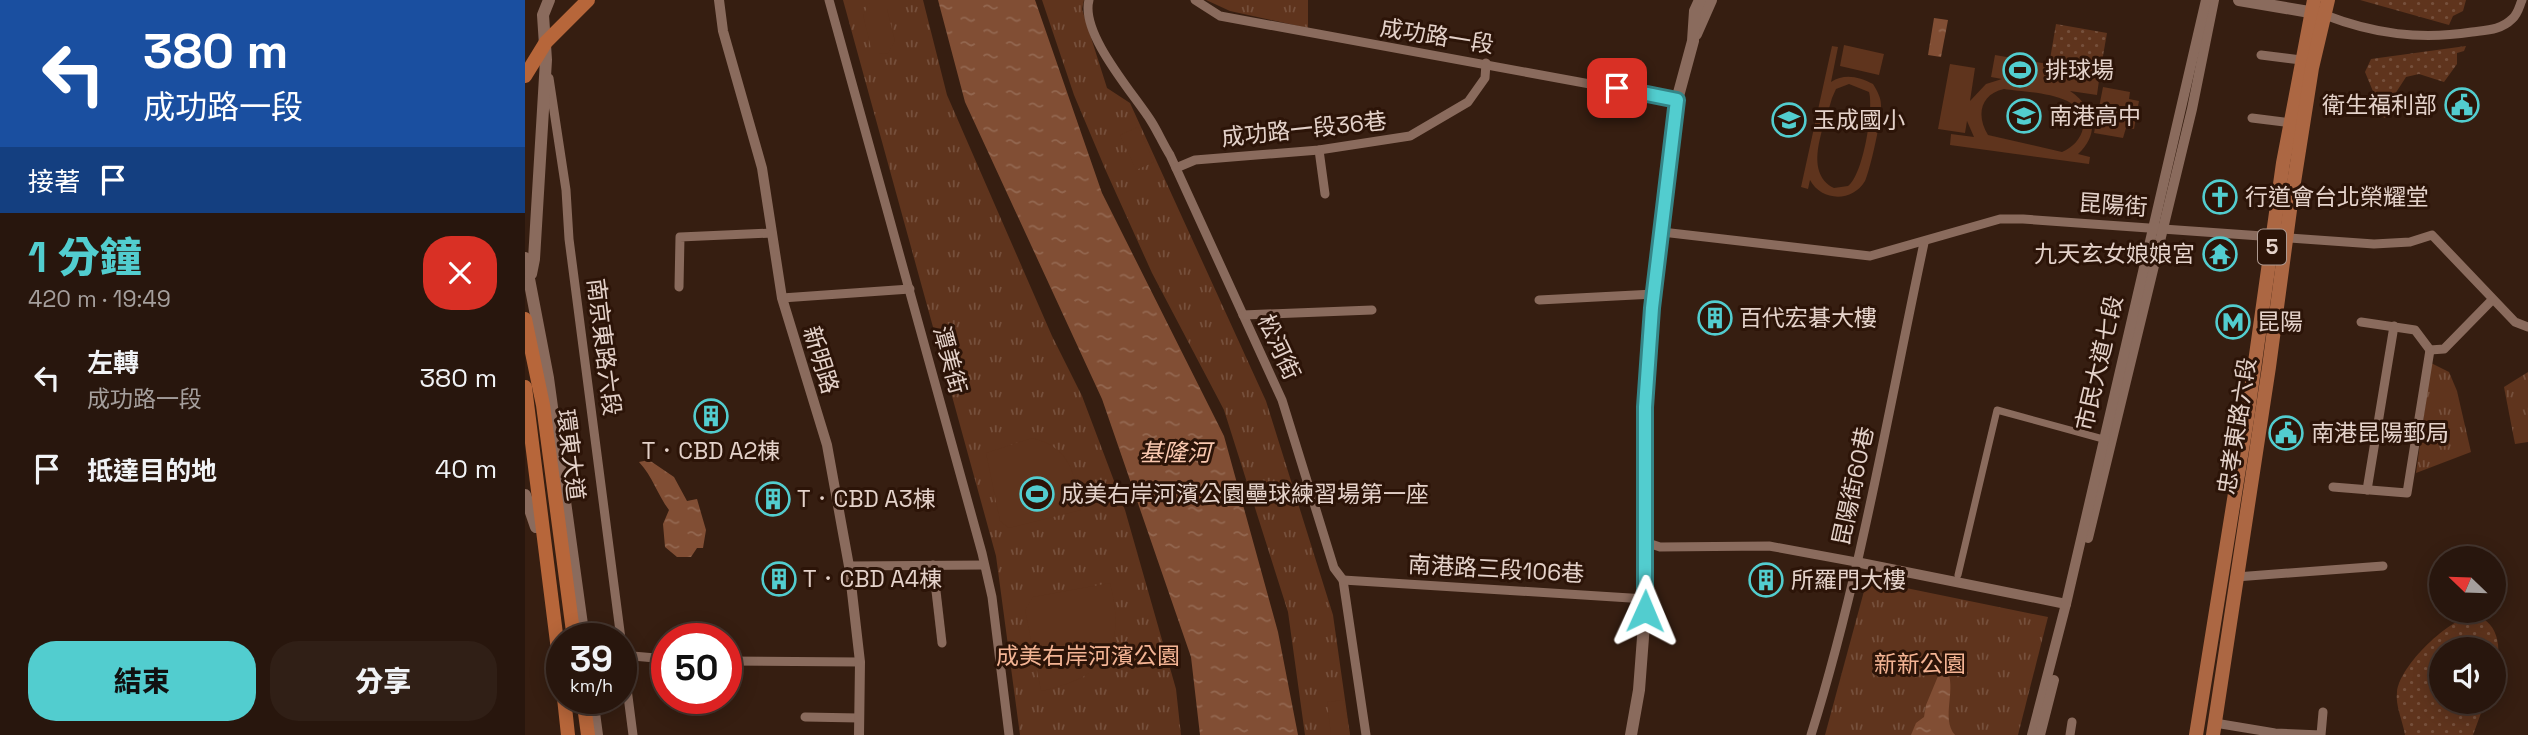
<!DOCTYPE html>
<html lang="zh-TW">
<meta charset="utf-8">
<style>
:root{--surface:#28160d;--page:#301f16;--text:#f1f3f6;--muted:#a59f9d;--line:#44352e;--accent:#52cdcf}
body{margin:0;font-family:"Space Grotesk","Noto Sans TC",sans-serif;background:var(--page);color:var(--text);height:100vh;display:flex;flex-direction:column;font-size:26px;white-space:nowrap}
*{box-sizing:border-box;margin:0}
p{font-size:23px;color:var(--muted)}
.icon{flex:none;width:38px;height:38px;fill:none;stroke:currentColor;stroke-width:2;stroke-linecap:round;stroke-linejoin:round}
.map{position:relative;flex:1;overflow:hidden}
.side{display:flex;flex-direction:column;background:var(--surface);width:525px}
.side>*{flex:none}
.banner{background:#1a4fa0;color:#fff;overflow:hidden}
.needle{width:46px;rotate:293deg}
.fabs{position:absolute;left:1904px;top:546px;display:grid;gap:14px}
.fabs a{display:grid;place-items:center;width:77px;height:77px;border-radius:50%;background:var(--surface);box-shadow:0 4px 18px #0003,0 0 0 2px var(--line);font-size:35px}
.speed{position:absolute;left:21px;top:623px;display:flex;gap:14px;font-size:35px;font-weight:700;text-align:center}
.speed>*{display:grid;place-content:center;width:91px;height:91px;border-radius:50%;background:var(--surface);box-shadow:0 4px 18px #0003,0 0 0 2px var(--line);line-height:1}
.speed small{font-size:18px;font-weight:400}
.speed .limit{border:10px solid #d22;background:#fff;color:#111}
.pin{position:absolute;display:grid;place-items:center;width:60px;height:60px;color:#fff;margin:-30px;border-radius:14px;box-shadow:0 4px 10px #0006}
.me{position:absolute;width:77px;margin:-38px;rotate:1deg;stroke-linejoin:round;filter:drop-shadow(0 0 5px #0008)}
.turn{display:flex;align-items:center;gap:24px;height:147px;padding:0 28px;font-size:32px}
.turn .icon{width:91px;height:91px;stroke-width:2.5}
.turn b{display:block;font-size:49px;line-height:60px}
.then{display:flex;align-items:center;height:66px;padding:0 28px;background:#0003;gap:14px;font-size:26px}
.round{display:grid;place-items:center;flex:none;width:74px;height:74px;border-radius:28px;background:var(--page)}
.headline{display:flex;align-items:center;justify-content:space-between;height:119px;padding:0 28px}
h1{font-size:42px;font-weight:800;line-height:52px;color:var(--accent)}
.primary-button{display:flex;gap:14px;margin-top:auto;padding:14px 28px}
.primary-button a{flex:1;height:80px;border-radius:28px;background:var(--accent);color:#111;font-size:28px;font-weight:800;line-height:80px;text-align:center}
.primary-button a+a{background:var(--page);color:var(--text)}
ul{padding:0;list-style:none}
li{display:flex;align-items:center;gap:21px;height:91px;padding:0 28px}
li div{flex:1}
li b{display:block;font-size:26px}
li em{font-style:normal}
main{display:flex;flex:1;min-height:0}
.map>svg:first-child{display:block}
.grass{fill:url(#grass-dots)}
.park{fill:url(#park-tufts)}
.garden{fill:#5f341d;fill-rule:evenodd}
.water{fill:url(#water-ripples)}
.lines{fill:none;stroke-linecap:round;stroke-linejoin:round}
.pedestrian{stroke:#8a6b5d;stroke-width:7}
.minor{stroke:#8a6b5d;stroke-width:9}
.tertiary{stroke:#8a6b5d;stroke-width:10}
.secondary{stroke:#8a6b5d;stroke-width:12}
.primary{stroke:#ac6743;stroke-width:14}
.trunk{stroke:#b7663a;stroke-width:14}
.route-casing{stroke:#358587;stroke-width:18}
.route{stroke:#52cdcf;stroke-width:12}
.labels{text-anchor:middle;stroke-width:6;stroke-linejoin:round;paint-order:stroke}
.shield{fill:#2c1408;stroke:#ad9990;stroke-width:2}
.shield-label{font-size:21px;font-weight:bold;fill:#e4d2ca}
.street-label{font-size:23px;fill:#e4d2ca;stroke:#2c1408}
.poi-label{font-size:23px;fill:#e4d2ca;stroke:#2c1408;text-anchor:start}
.park-label{font-size:23px;fill:#f4b494;stroke:#2c1408}
.water-label{font-size:24px;font-style:italic;fill:#f9c8b0;stroke:#2c1408}
</style>
<main>
<section class="side">
<div class="banner">
<div class="turn"><svg class="icon" aria-label="left" viewBox="0 0 24 24"><path d="M17 20v-9H6M10 6l-5 5 5 5"/></svg><div><b>380 m</b>成功路一段</div></div>
<div class="then">接著<svg class="icon" aria-label="arrive" viewBox="0 0 24 24"><path d="M6 21V4h12l-3 4 3 4H6"/></svg></div>
</div>
<div class="headline"><div><h1>1 分鐘</h1><p>420 m · 19:49</p></div><a class="round" style="background:#d93025;color:#fff"><svg class="icon" aria-label="close" viewBox="0 0 24 24"><path d="M6 6l12 12M18 6L6 18"/></svg></a></div>
<ul>
<li><svg class="icon" aria-label="left" viewBox="0 0 24 24"><path d="M17 20v-9H6M10 6l-5 5 5 5"/></svg><div><b>左轉</b><p>成功路一段</p></div><em>380 m</em></li>
<li><svg class="icon" aria-label="arrive" viewBox="0 0 24 24"><path d="M6 21V4h12l-3 4 3 4H6"/></svg><div><b>抵達目的地</b></div><em>40 m</em></li>
</ul>
<div class="primary-button"><a>結束</a><a>分享</a></div>
</section>
<div class="map">
<svg width="2003" height="735" viewBox="0 0 2003 735">
<defs>
<pattern id="grass-dots" width="8" height="8" patternUnits="userSpaceOnUse" patternTransform="scale(1.75)"><rect width="8" height="8" fill="#5f341d"/><path d="M2 2h.1M6 6h.1" fill="none" stroke="#76503c" stroke-width="1.8" stroke-linecap="round"/></pattern>
<pattern id="park-tufts" width="24" height="20" patternUnits="userSpaceOnUse" patternTransform="scale(1.75)"><rect width="24" height="20" fill="#5f341d"/><path d="M3 7l-1-3M5 7V3M7 7l1-3M15 17l-1-3M17 17v-4M19 17l1-3" fill="none" stroke="#76503c"/></pattern>
<pattern id="water-ripples" width="26" height="14" patternUnits="userSpaceOnUse" patternTransform="scale(1.75)"><rect width="26" height="14" fill="#814e34"/><path d="M2 4q2-2 4 0t4 0M15 11q2-2 4 0t4 0" fill="none" stroke="#936750"/></pattern>
</defs>
<rect width="100%" height="100%" fill="#361e11"/>
<g class="grass">
<polygon points="1835,0 1941,0 1938,11 1928,16 1924,25"/>
<polygon points="1531,24 1582,33 1575,73 1524,65"/>
<polygon points="1941,46 1939,51 1932,53 1932,64 1919,82 1894,74 1881,77 1870,94 1871,113 1859,118 1840,72 1846,59"/>
<path d="M1950 615C1976 623 1977 653 1969 676V649H1916V702H1960L1948 735H1880C1878 722 1870 705 1872 692 1875 665 1924 618 1950 615Z"/>
</g>
<g class="park">
<polygon points="318,0 398,0 422,95 527,336 557,396 600,510 651,689 656,735 495,735 471,556"/>
<polygon points="517,0 559,0 557,9 582,88 605,103 741,401 808,615 825,735 780,735 763,612 699,410 627,273 581,171 549,95"/>
<polygon points="681,0 783,0 783,28 705,11"/>
<polygon points="1906,363 1924,372 1932,391 1946,452 1891,473"/>
<polygon points="2003,372 2003,442 1990,444 1979,387"/>
<polygon points="1342,580 1523,617 1493,735 1300,735"/>
</g>
<g class="garden">
<polygon points="345,3 354,3 362,9 370,41 363,53 354,54 346,48 338,15"/>
<polygon points="1319,45 1359,54 1354,75 1315,66"/>
<path d="M1307 46 1313 47 1306 82C1320 73 1334 77 1348 84 1352 91 1356 97 1356 105 1357 117 1345 171 1340 181 1327 203 1296 201 1285 180L1283 189 1276 187ZM1324 84 1344 92C1349 109 1338 176 1323 186L1309 188C1277 172 1300 125 1307 98L1311 89Z"/>
<path d="M1470 55 1575 73 1572 95 1545 91C1569 107 1576 133 1553 154L1565 157 1564 164 1425 145 1426 134 1449 137 1442 121 1440 133 1413 129 1425 64 1450 68 1445 101 1461 84 1477 79 1466 77ZM1479 89C1503 93 1564 92 1558 128 1556 139 1547 148 1537 152L1463 135C1451 116 1455 94 1479 89Z"/>
<polygon points="1578,87 1605,92 1604,99 1614,101 1609,129 1601,128 1598,138 1569,133"/>
<polygon points="613,127 629,162 611,170 595,135"/>
<path d="M507 438C546 447 550 475 556 510L484 528 475 521 461 453Z"/>
<path d="M585 583C602 650 580 677 516 691L500 610 508 597Z"/>
<polygon points="819,700 825,735 806,735 802,702"/>
</g>
<g class="water">
<polygon points="413,0 510,0 577,193 699,436 753,632 773,735 675,735 666,657 577,399 440,102"/>
<polygon points="1409,18 1423,20 1416,57 1403,55"/>
<path d="M124 460 149 477 162 501 172 499 181 530 178 548H172L166 557H152L140 547 138 524 144 510C132 494 128 477 114 462Z"/>
<path d="M1421 668C1433 688 1415 718 1430 735H1386L1391 723 1399 717 1401 705 1416 669Z"/>
</g>
<g class="lines">
<polyline class="pedestrian" points="1433,575 1472,410 1578,439"/>
<g class="minor">
<polyline points="304,0 457,553 467,597 484,735"/>
<path d="M564 0C555 34 609 94 626 121 633 132 638 144 645 155L757 400 809 568 818 580 841 735"/>
<polyline points="670,0 695,16 1152,100"/>
<path d="M1800 15C1849 34 1895 40 1947 32 1962 30 1976 30 1987 19 1993 14 1994 7 1997 0"/>
<polyline points="1736,55 1776,60"/>
<polyline points="24,78 41,190 44,239 96,639"/>
<polyline points="1727,118 1767,123"/>
<polyline points="794,150 800,194"/>
<polyline points="651,168 670,160 794,150 885,136 943,102 960,78 961,63"/>
<polyline points="1137,232 1345,256 1475,219 1498,219 1849,244 1885,242 1907,235 1990,322 2003,327"/>
<polyline points="154,287 155,237 247,233"/>
<polyline points="257,298 385,289"/>
<polyline points="1014,300 1129,294"/>
<polyline points="718,315 847,310"/>
<polyline points="1836,322 1890,330 1905,350"/>
<polyline points="1905,350 1919,349 1967,300"/>
<polyline points="1808,487 1882,493 1905,350"/>
<polyline points="1842,490 1869,326"/>
<polyline points="1120,542 1135,547 1244,546 1331,562"/>
<polyline points="408,565 417,643"/>
<polyline points="324,566 459,565"/>
<polyline points="1711,577 1858,566"/>
<polyline points="818,580 1121,599"/>
<polyline points="96,642 108,735"/>
<polyline points="96,655 142,659"/>
<polyline points="201,661 335,662"/>
<polyline points="280,717 334,718"/>
<polyline points="1690,723 1750,733 1796,735 1798,712"/>
<path d="M1286 735C1336 575 1364 407 1399 243"/>
<polyline points="1545,735 1547,722"/>
</g>
<g class="tertiary">
<polyline points="194,0 198,31 237,168 257,298 302,445 324,566 335,662 334,735"/>
<polyline points="1563,538 1667,109 1689,0"/>
<polyline points="1331,562 1541,604"/>
<polyline points="1507,735 1541,604 1681,0"/>
<polyline points="1515,735 1529,680"/>
</g>
<g class="secondary">
<polyline points="1714,0 1796,14"/>
<polyline points="1171,34 1186,0"/>
<polyline points="0,258 23,378 59,639"/>
<polyline points="6,274 9,259 21,60 18,15 24,0"/>
<polyline points="0,495 11,527"/>
<polyline points="67,698 72,735"/>
<polyline points="1106,735 1114,690 1120,611 1120,407 1127,308 1152,100 1168,41 1170,11 1175,0"/>
</g>
<g class="primary">
<polyline points="1671,735 1722,419 1758,163 1789,0"/>
<polyline points="1688,735 1744,367 1767,195 1787,68 1803,0"/>
</g>
<g class="trunk">
<polyline points="0,76 21,42 63,0"/>
<polyline points="0,319 18,405 49,639"/>
<polyline points="0,387 37,682"/>
<polyline points="39,698 43,735"/>
<polyline points="58,698 63,735"/>
</g>
</g>
<g class="lines">
<defs>
<polyline id="route" points="1092,88 1152,100 1127,308 1120,407 1120,611"/>
</defs>
<use href="#route" class="route-casing"/>
<use href="#route" class="route"/>
</g>
<defs>
<symbol id="stadium-ring" viewBox="-11 -11 22 22"><circle r="9.5" fill="#2c1408" stroke="#52cdcf" stroke-width="1.5"/><path d="M0-5a6.5 5 0 1 0 0 10a6.5 5 0 1 0 0-10ZM-3.5-1.8h7v3.6h-7Z" fill="#52cdcf"/></symbol>
<symbol id="civic-ring" viewBox="-11 -11 22 22"><circle r="9.5" fill="#2c1408" stroke="#52cdcf" stroke-width="1.5"/><path d="M-.6-6.5H3V-4.5H.6V-3L4-1V1h2V6H-6V1h2V-1L-.6-3ZM-1.2 2.5V6h2.4V2.5Z" fill="#52cdcf"/></symbol>
<symbol id="school-ring" viewBox="-11 -11 22 22"><circle r="9.5" fill="#2c1408" stroke="#52cdcf" stroke-width="1.5"/><path d="M0-5L7-2L0 1L-7-2ZM-4 1L0 2.5L4 1V4Q0 6-4 4Z" fill="#52cdcf"/></symbol>
<symbol id="church-ring" viewBox="-11 -11 22 22"><circle r="9.5" fill="#2c1408" stroke="#52cdcf" stroke-width="1.5"/><path d="M-1.2-6h2.4v3.5h3.3v2.4h-3.3V6h-2.4V-.1h-3.3v-2.4h3.3Z" fill="#52cdcf"/></symbol>
<symbol id="temple-ring" viewBox="-11 -11 22 22"><circle r="9.5" fill="#2c1408" stroke="#52cdcf" stroke-width="1.5"/><path d="M0-6L5-2H3V0L6.5 2.5H4V6H1.5V3h-3V6H-4V2.5H-6.5L-3 0V-2H-5Z" fill="#52cdcf"/></symbol>
<symbol id="building-ring" viewBox="-11 -11 22 22"><circle r="9.5" fill="#2c1408" stroke="#52cdcf" stroke-width="1.5"/><path d="M-4-6H4V6H1V3H-1V6H-4ZM-2.5-4.3h1.7v1.8h-1.7ZM.8-4.3h1.7v1.8H.8ZM-2.5-1h1.7V.8h-1.7ZM.8-1h1.7V.8H.8Z" fill="#52cdcf"/></symbol>
<symbol id="metro-ring" viewBox="-11 -11 22 22"><circle r="9.5" fill="#2c1408" stroke="#52cdcf" stroke-width="1.5"/><path d="M-5.5 5V-5H-3L0 0L3-5H5.5V5H3V-.5L0 4L-3-.5V5Z" fill="#52cdcf"/></symbol>
</defs>
<g fill-rule="evenodd">
<use href="#stadium-ring" x="1476" y="51" width="38" height="38"/>
<use href="#civic-ring" x="1918" y="86" width="38" height="38"/>
<use href="#school-ring" x="1480" y="97" width="38" height="38"/>
<use href="#school-ring" x="1245" y="101" width="38" height="38"/>
<use href="#church-ring" x="1676" y="178" width="38" height="38"/>
<use href="#temple-ring" x="1676" y="235" width="38" height="38"/>
<use href="#building-ring" x="1171" y="299" width="38" height="38"/>
<use href="#metro-ring" x="1689" y="303" width="38" height="38"/>
<use href="#building-ring" x="167" y="397" width="38" height="38"/>
<use href="#civic-ring" x="1742" y="414" width="38" height="38"/>
<use href="#stadium-ring" x="493" y="475" width="38" height="38"/>
<use href="#building-ring" x="229" y="480" width="38" height="38"/>
<use href="#building-ring" x="235" y="560" width="38" height="38"/>
<use href="#building-ring" x="1222" y="561" width="38" height="38"/>
</g>
<g class="labels">
<rect class="shield" x="1733" y="229.5" width="28" height="35" rx="5"/>
<g class="shield-label">
<text x="1747" y="254">5</text>
</g>
<g class="street-label">
<text transform="translate(912 36) rotate(9)" y="8">成功路一段</text>
<text transform="translate(779 129) rotate(-6)" y="8">成功路一段36巷</text>
<text transform="translate(1588 205) rotate(4)" y="8">昆陽街</text>
<text transform="translate(79 347) rotate(83)" y="8">南京東路六段</text>
<text transform="translate(754 347) rotate(65)" y="8">松河街</text>
<text transform="translate(296 360) rotate(73)" y="8">新明路</text>
<text transform="translate(425 360) rotate(75)" y="8">潭美街</text>
<text transform="translate(1574 363) rotate(-77)" y="8">市民大道七段</text>
<text transform="translate(1712 426) rotate(-81)" y="8">忠孝東路六段</text>
<text transform="translate(46 455) rotate(83)" y="8">環東大道</text>
<text transform="translate(1328 486) rotate(-78)" y="8">昆陽街60巷</text>
<text transform="translate(971 569) rotate(3)" y="8">南港路三段106巷</text>
</g>
<g class="poi-label">
<text x="1520" y="78">排球場</text>
<text x="1912" y="113" text-anchor="end">衛生福利部</text>
<text x="1524" y="124">南港高中</text>
<text x="1288" y="128">玉成國小</text>
<text x="1720" y="205">行道會台北榮耀堂</text>
<text x="1670" y="262" text-anchor="end">九天玄女娘娘宮</text>
<text x="1214" y="326">百代宏碁大樓</text>
<text x="1732" y="330">昆陽</text>
<text x="1786" y="441">南港昆陽郵局</text>
<text x="186" y="459" text-anchor="middle">T．CBD A2棟</text>
<text x="536" y="502">成美右岸河濱公園壘球練習場第一座</text>
<text x="272" y="507">T．CBD A3棟</text>
<text x="278" y="587">T．CBD A4棟</text>
<text x="1266" y="588">所羅門大樓</text>
</g>
<g class="park-label">
<text x="563" y="664">成美右岸河濱公園</text>
<text x="1395" y="672">新新公園</text>
</g>
<g class="water-label">
<text x="650" y="461">基隆河</text>
</g>
</g>
</svg>
<div class="fabs">
<a><svg class="needle" viewBox="-14 -14 28 28"><path d="M0-13l5 13h-10z" fill="#e53935"/><path d="M0 13l5-13h-10z" fill="#a59f9d"/></svg></a>
<a><svg class="icon" aria-label="sound" viewBox="0 0 24 24"><path d="M4 9h4l5-4v14l-5-4H4zM17 9q2 3 0 6"/></svg></a>
</div>
<div class="speed"><div>39<small>km/h</small></div><div class="limit">50</div></div>
<div class="pin" style="left:1092px;top:88px;background:#d93025"><svg class="icon" aria-label="arrive" viewBox="0 0 24 24"><path d="M6 21V4h12l-3 4 3 4H6"/></svg></div>
<svg class="me" style="left:1120px;top:611px" viewBox="-20 -20 40 40"><path d="M0-17L14 15 0 8-14 15z" fill="#52cdcf" stroke="#fff" stroke-width="4"/></svg>
</div>
</main>
